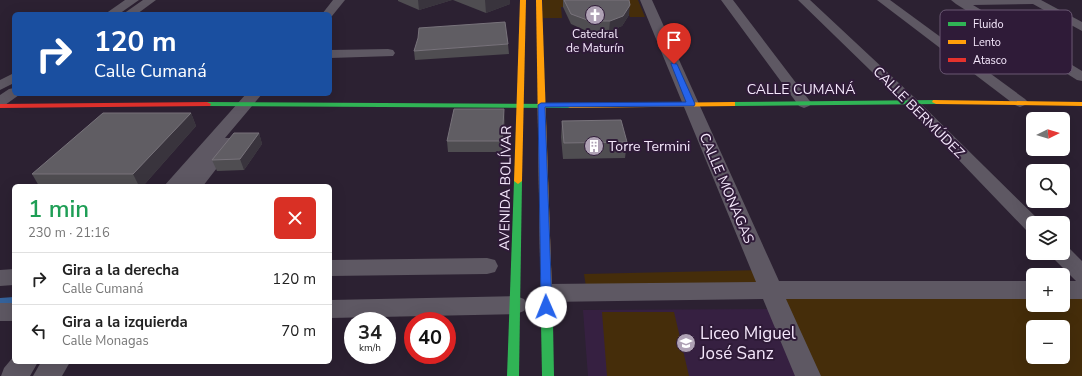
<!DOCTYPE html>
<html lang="es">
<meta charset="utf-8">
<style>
:root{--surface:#fff;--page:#f6f6f6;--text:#222;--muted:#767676;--line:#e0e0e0}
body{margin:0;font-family:"Nunito Sans",sans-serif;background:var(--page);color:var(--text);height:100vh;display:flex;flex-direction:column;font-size:15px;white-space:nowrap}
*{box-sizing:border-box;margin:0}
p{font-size:13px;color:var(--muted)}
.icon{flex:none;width:22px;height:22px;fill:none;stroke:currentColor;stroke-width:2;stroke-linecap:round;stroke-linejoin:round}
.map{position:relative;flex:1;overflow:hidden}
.sheet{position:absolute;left:12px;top:184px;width:320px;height:180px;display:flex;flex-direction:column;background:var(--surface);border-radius:6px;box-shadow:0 4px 16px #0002}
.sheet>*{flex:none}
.hud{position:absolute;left:12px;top:12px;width:320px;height:84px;border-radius:6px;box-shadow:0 4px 16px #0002;background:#1a4fa0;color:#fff;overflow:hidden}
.needle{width:26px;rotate:85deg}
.buttons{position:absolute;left:1026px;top:112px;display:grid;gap:8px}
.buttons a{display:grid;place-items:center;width:44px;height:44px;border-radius:6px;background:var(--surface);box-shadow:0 4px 16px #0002;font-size:20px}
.speed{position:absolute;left:344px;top:312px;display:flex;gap:8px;font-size:20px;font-weight:700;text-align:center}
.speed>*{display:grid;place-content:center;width:52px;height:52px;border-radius:50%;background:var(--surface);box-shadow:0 4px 16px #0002;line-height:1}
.speed small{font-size:10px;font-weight:400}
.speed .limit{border:6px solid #d22;background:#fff;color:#111}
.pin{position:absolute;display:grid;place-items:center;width:34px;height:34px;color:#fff;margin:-41px -17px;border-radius:50% 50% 50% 0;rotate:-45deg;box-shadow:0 0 4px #0007}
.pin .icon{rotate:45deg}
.me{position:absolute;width:44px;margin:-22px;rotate:359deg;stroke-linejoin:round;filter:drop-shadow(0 0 3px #0008)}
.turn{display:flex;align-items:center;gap:14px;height:84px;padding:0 16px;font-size:18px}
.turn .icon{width:52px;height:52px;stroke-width:2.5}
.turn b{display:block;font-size:28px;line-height:34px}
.round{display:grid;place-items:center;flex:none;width:42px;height:42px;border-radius:6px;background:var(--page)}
.head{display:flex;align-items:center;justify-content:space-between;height:68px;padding:0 16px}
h1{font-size:24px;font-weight:600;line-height:30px;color:#1e9e55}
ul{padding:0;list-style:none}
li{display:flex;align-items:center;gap:12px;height:52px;padding:0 16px;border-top:1px solid var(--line)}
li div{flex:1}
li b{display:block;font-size:15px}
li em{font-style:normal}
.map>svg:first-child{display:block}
.built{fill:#362041}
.green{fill:#452d0a;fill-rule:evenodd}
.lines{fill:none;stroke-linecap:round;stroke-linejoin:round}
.stream{fill:#35639c;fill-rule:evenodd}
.street{fill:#5e5863;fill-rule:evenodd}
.fast{fill:#30b455;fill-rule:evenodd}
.slow{fill:#ff9f0a;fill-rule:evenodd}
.jam{fill:#e5322d;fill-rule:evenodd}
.wall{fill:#4f4d51}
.shaded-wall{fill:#39343d}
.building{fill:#605d63;stroke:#78737b}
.route{fill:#2563eb;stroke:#184099}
.labels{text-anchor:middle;stroke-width:4;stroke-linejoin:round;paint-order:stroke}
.far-poi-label{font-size:12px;fill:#f5e8fc;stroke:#2f1b38}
.street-label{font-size:14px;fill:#f5e8fc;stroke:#2f1b38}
.poi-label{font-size:14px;fill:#f5e8fc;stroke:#2f1b38;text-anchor:start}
.near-poi-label{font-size:17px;fill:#f5e8fc;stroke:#2f1b38;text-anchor:start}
.key{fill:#2f1b38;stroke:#6a5873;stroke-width:1}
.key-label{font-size:11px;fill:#f5e8fc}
</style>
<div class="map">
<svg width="1082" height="376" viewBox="0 0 1082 376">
<rect width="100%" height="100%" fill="#2c2132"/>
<polygon class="built" points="773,309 800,376 588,376 583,310"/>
<g class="green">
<polygon points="543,0 577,0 570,7 561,7 562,18 543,18"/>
<polygon points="607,0 638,0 645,17 630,17 626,7"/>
<path d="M763 270 772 290H1033V305H1063V290H1082V376H808L771 290 587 293 584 274ZM1033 327H1063V357H1033Z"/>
<polygon points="602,312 674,312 689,376 607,376"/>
</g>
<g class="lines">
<polygon class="stream" points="14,297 14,303 0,304 0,298"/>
<g class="street">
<polygon points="125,0 139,0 119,14 105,14"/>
<polygon points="143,0 156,0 137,14 123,14"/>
<polygon points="333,0 345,0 332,16 330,17 330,14 322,14"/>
<polygon points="640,0 652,0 779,281 1033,281 1033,299 786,299 821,376 795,376 763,299 546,302 538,299 534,293 538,287 546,284 756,282"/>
<polygon points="721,0 733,0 809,100 812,103 809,106 804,108 799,106"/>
<polygon points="798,0 810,0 916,99 1042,223 1033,223 1033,232 1026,230 906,105"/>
<polygon points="877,0 890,0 1025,99 1028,102 1025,105 1020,107 1015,105"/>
<polygon points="951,0 1041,0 1082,22 1082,31 1033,4 973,5 1082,71 1082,81 1077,80 956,4"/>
<polygon points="388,49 393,50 395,53 393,56 330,58 330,50"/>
<polygon points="14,73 14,83 0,90 0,80"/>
<polygon points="14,88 14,94 20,94 19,95 5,105 0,107 0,95 9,89"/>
<polygon points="246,94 262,94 225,138 234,138 237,142 203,186 184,186 185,184 183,186 164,186"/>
<polygon points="1063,246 1069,248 1082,261 1082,299 1063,299 1063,281 1076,281 1053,258 1050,253 1063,253"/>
<polygon points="487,258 495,260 498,266 495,272 487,274 330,276 330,260"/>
<polygon points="14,269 14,285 0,286 0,270"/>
<polygon points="516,296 524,299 528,305 524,311 516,314 330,318 330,300"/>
<rect x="0" y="303" width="14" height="18"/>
<polygon points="14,356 14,362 38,362 30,376 1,376 4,368"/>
<polygon points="41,362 70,362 62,376 33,376"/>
</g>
<g class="fast">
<polygon points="936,100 940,102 939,104 732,106 728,104 732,102"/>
<polygon points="204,102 570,104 574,106 570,108 207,106 204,106"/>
<polygon points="518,178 522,181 519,376 507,376 514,181"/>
<polygon points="547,318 551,320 553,323 554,376 542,376 541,323 543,320"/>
</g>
<g class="slow">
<polygon points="520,0 526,0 522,181 518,184 514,181"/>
<polygon points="536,0 542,0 553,323 551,326 547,328 543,326 541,323"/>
<polygon points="933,100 1082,102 1082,106 936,104 932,102"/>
<polygon points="732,102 735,102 735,106 570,108 566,106 570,104"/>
</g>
<polygon class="jam" points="207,102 211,104 210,106 0,108 0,104"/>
</g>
<g class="wall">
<polygon points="398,0 452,0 419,10 398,1"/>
<polygon points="453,0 510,0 510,4 486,13"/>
<polygon points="563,0 629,0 629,15 622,26 609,31 589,32 571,24 563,7"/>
<polygon points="508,44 509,54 415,60 414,51"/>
<polygon points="191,113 196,126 143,186 39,186 32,174"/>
<polygon points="505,119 502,152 448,152 447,141"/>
<polygon points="562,121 627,142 625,158 563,159 561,137"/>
<polygon points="259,133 262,144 244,170 217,171 212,160"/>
</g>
<g class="shaded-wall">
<polygon points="418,0 452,0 419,10"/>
<polygon points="485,0 510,0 510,4 486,13"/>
<polygon points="630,5 629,15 622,26 609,31 610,21"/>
<polygon points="504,109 505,119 502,152 502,141"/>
<polygon points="191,113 196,126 143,186 139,186 133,174"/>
<polygon points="259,133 262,144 244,170 240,159"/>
</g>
<g class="building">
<polygon points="564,0 629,0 630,5 623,16 610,21 590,21 571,14"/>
<polygon points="505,22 508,44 414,51 418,38 419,28"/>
<polygon points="454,109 504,109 502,141 447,141"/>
<polygon points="103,113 191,113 133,174 32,174"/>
<polygon points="621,120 627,142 564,143 562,121"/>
<polygon points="234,133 259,133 240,159 212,160"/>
</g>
<polygon class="route" points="671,63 677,64 695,104 694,106 545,107 552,307 551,310 546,312 542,310 541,307 538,105 541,103 686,102 671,64"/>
<defs>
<symbol id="church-disc" viewBox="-11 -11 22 22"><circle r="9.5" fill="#afa2b5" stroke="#2f1b38"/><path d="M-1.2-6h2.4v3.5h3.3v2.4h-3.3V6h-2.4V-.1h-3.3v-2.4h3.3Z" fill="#fff"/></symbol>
<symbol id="building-disc" viewBox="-11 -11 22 22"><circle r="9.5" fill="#afa2b5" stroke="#2f1b38"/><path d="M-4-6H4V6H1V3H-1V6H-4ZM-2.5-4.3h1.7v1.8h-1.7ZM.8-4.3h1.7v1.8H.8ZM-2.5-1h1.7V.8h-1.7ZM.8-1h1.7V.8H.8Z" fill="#fff"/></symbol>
<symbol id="school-disc" viewBox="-11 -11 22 22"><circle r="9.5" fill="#afa2b5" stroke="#2f1b38"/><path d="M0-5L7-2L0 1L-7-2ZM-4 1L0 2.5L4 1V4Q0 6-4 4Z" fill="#fff"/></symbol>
</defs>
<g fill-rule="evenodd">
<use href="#church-disc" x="584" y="4" width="22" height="22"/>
<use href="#building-disc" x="583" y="135" width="22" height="22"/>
<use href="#school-disc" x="675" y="332" width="22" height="22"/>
</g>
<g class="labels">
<g class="far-poi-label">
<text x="595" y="38">Catedral<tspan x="595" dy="14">de Maturín</tspan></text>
</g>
<g class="street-label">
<text x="801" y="94">CALLE CUMANÁ</text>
<text transform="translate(919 112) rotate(45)" y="5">CALLE BERMÚDEZ</text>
<text transform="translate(505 188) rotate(-89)" y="5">AVENIDA BOLÍVAR</text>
<text transform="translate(727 188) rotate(67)" y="5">CALLE MONAGAS</text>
</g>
<g class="poi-label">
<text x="608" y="151">Torre Termini</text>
</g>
<g class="near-poi-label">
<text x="700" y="339">Liceo Miguel<tspan x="700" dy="20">José Sanz</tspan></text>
</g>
</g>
<rect x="940" y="10" width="132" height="64" rx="6" class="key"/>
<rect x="948" y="22" width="18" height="4" fill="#30b455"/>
<rect x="948" y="40" width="18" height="4" fill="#ff9f0a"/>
<rect x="948" y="58" width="18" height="4" fill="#e5322d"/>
<g class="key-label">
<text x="973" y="28">Fluido</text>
<text x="973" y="46">Lento</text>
<text x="973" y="64">Atasco</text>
</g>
</svg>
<div class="buttons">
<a><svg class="needle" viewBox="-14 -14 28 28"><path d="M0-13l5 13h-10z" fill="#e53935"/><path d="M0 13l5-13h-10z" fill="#767676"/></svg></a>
<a><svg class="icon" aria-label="search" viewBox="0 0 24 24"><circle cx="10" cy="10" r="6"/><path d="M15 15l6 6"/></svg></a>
<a><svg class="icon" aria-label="layers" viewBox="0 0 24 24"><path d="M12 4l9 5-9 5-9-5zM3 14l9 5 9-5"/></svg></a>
<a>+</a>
<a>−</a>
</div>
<div class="speed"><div>34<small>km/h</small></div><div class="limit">40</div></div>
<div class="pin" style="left:674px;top:64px;background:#d93025"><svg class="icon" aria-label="arrive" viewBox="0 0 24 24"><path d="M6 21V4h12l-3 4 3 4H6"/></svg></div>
<svg class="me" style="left:546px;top:307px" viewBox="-20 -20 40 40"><circle r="19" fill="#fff"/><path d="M0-13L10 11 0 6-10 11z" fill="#2563eb"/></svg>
<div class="hud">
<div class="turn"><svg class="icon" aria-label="right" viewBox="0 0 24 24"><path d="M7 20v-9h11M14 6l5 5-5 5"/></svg><div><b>120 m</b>Calle Cumaná</div></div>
</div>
<section class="sheet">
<div class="head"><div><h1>1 min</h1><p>230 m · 21:16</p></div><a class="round" style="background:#d93025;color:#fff"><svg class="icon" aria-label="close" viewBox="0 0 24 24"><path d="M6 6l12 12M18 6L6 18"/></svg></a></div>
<ul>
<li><svg class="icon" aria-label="right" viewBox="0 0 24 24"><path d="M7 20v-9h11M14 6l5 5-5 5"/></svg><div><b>Gira a la derecha</b><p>Calle Cumaná</p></div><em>120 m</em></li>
<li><svg class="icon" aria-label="left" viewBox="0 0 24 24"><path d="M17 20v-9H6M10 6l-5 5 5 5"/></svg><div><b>Gira a la izquierda</b><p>Calle Monagas</p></div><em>70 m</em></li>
</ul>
</section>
</div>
